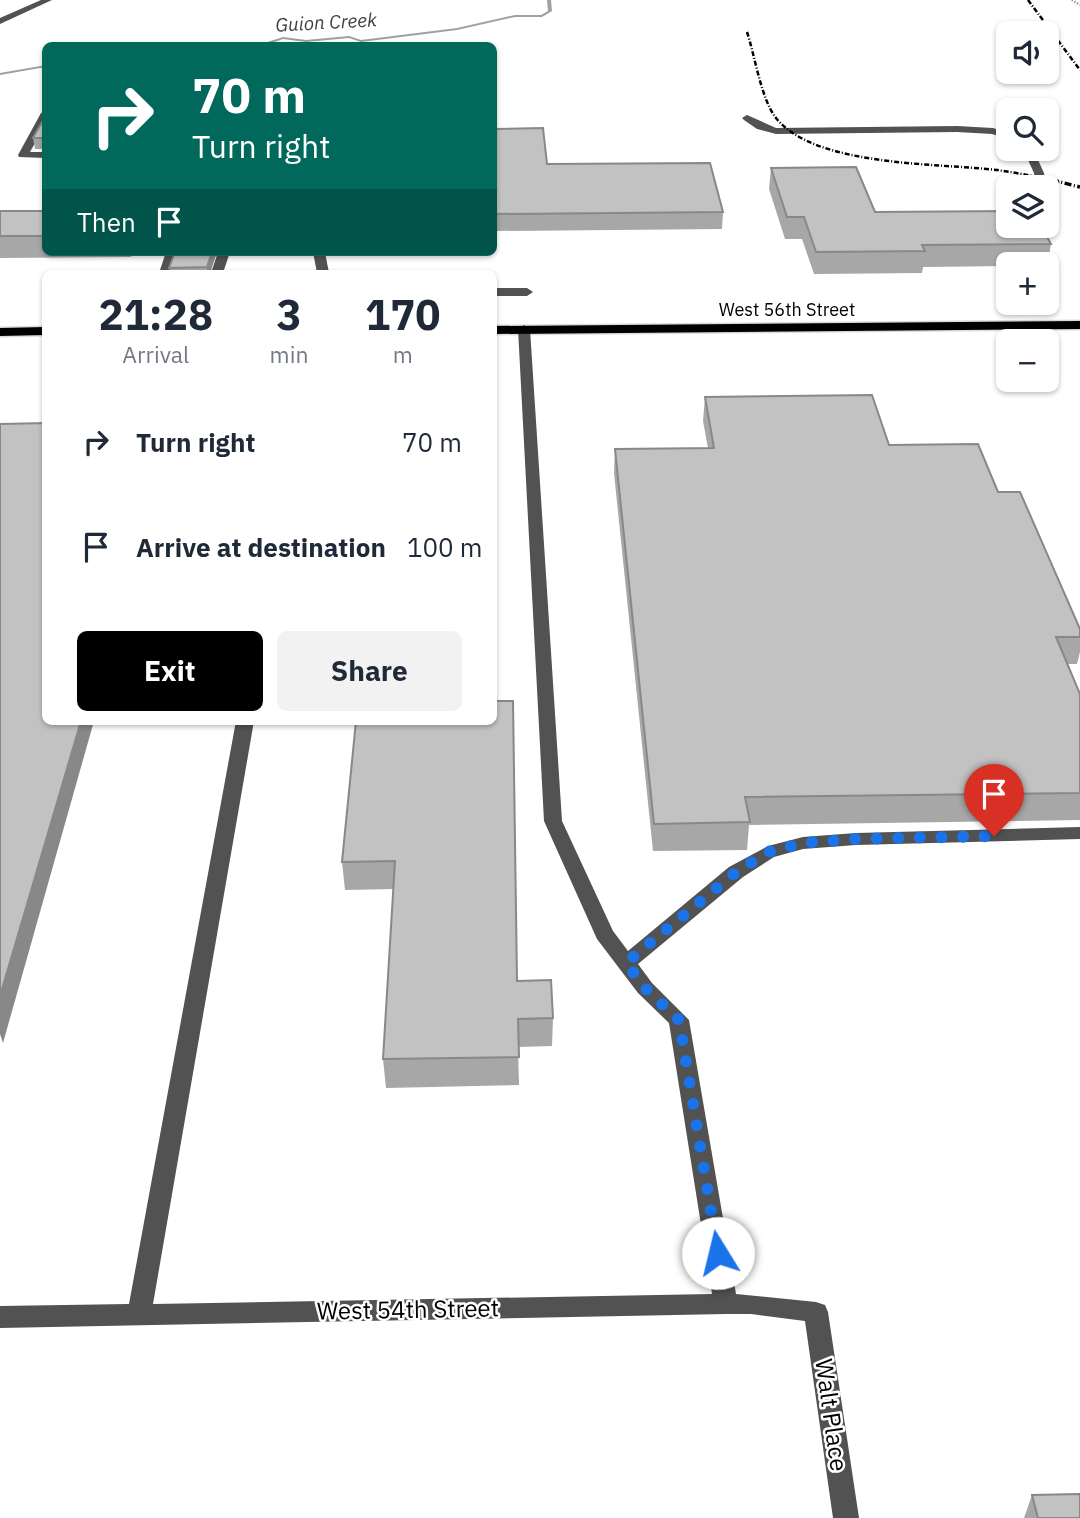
<!DOCTYPE html>
<meta charset="utf-8">
<style>
:root{--surface:#fff;--page:#f2f2f3;--text:#1f2937;--muted:#747a83;--accent:#000}
body{margin:0;font-family:"IBM Plex Sans",sans-serif;background:var(--page);color:var(--text);height:100vh;display:flex;flex-direction:column;font-size:26px;white-space:nowrap}
*{box-sizing:border-box;margin:0}
p{font-size:23px;color:var(--muted)}
.icon{flex:none;width:38px;height:38px;fill:none;stroke:currentColor;stroke-width:2;stroke-linecap:round;stroke-linejoin:round}
.map{position:relative;flex:1;overflow:hidden}
.drawer{position:absolute;left:42px;top:270px;width:455px;height:455px;display:flex;flex-direction:column;background:var(--surface);border-radius:10px;box-shadow:0 2px 5px #0004}
.drawer>*{flex:none}
.banner{position:absolute;left:42px;top:42px;width:455px;height:214px;border-radius:10px;box-shadow:0 2px 5px #0004;background:#00695c;color:#fff;overflow:hidden}
.controls{position:absolute;left:996px;top:21px;display:grid;gap:14px}
.controls a{display:grid;place-items:center;width:63px;height:63px;border-radius:10px;background:var(--surface);box-shadow:0 2px 5px #0004;font-size:35px}
.pin{position:absolute;display:grid;place-items:center;width:60px;height:60px;color:#fff;margin:-72px -30px;border-radius:50% 50% 50% 0;rotate:-45deg;box-shadow:0 0 7px #0007}
.pin .icon{rotate:45deg}
.me{position:absolute;width:77px;margin:-38px;rotate:351deg;stroke-linejoin:round;filter:drop-shadow(0 0 5px #0008)}
.turn{display:flex;align-items:center;gap:24px;height:147px;padding:0 35px;font-size:32px}
.turn .icon{width:91px;height:91px;stroke-width:2.5}
.turn b{display:block;font-size:49px;line-height:60px}
.then{display:flex;align-items:center;height:66px;padding:0 35px;background:#0003;gap:14px;font-size:26px}
.eta{display:flex;justify-content:space-evenly;align-items:center;height:119px;text-align:center}
.eta b{font-size:42px;font-weight:700;line-height:49px}
.primary-button{display:flex;gap:14px;margin-top:auto;padding:14px 35px}
.primary-button a{flex:1;height:80px;border-radius:10px;background:var(--accent);color:#fff;font-size:28px;font-weight:700;line-height:80px;text-align:center}
.primary-button a+a{background:var(--page);color:var(--text)}
ul{padding:0;list-style:none}
li{display:flex;align-items:center;gap:21px;height:105px;padding:0 35px}
li div{flex:1}
li b{display:block;font-size:26px}
li em{font-style:normal}
.map>svg:first-child{display:block}
.lines{fill:none;stroke-linecap:round;stroke-linejoin:round}
.stream{fill:#a0a0a0;fill-rule:evenodd}
.major-casing{stroke:#dbdbdb;stroke-width:3}
.path{stroke:#747474;stroke-width:2.5;stroke-dasharray:1 2;stroke-linecap:butt}
.minor{fill:#525252;fill-rule:evenodd}
.major{fill:#000;fill-rule:evenodd}
.rail-far1{stroke:#000;stroke-width:2.5;stroke-dasharray:5 2 1 2;stroke-linecap:butt}
.rail{stroke:#000;stroke-width:3.5;stroke-dasharray:7 2.5 1 2.5;stroke-linecap:butt}
.wall{fill:#a7a7a7}
.shaded-wall{fill:#888}
.building{fill:#c2c2c2;stroke:#888;stroke-width:2}
.route{stroke:#1a73e8;stroke-width:12;stroke-dasharray:0 21.6}
.labels{text-anchor:middle;stroke-width:5;stroke-linejoin:round;paint-order:stroke}
.far-street-label{font-size:18px;fill:#000;stroke:#fff}
.far-water-label{font-size:19px;font-style:italic;fill:#414141;stroke:#fff}
.near-street-label{font-size:24px;fill:#000;stroke:#fff}
</style>
<div class="map">
<svg width="1080" height="1518" viewBox="0 0 1080 1518">
<rect width="100%" height="100%" fill="#fff"/>
<g class="lines">
<g class="stream">
<polygon points="547,0 551,0 552,11 542,17 515,17 457,30 361,42 349,38 306,42 283,39 263,46 255,46 283,37 306,40 349,36 361,40 457,28 515,15 541,15 548,11"/>
<polygon points="46,65 46,67 0,75 0,73"/>
</g>
<defs>
<g id="major">
<polygon points="1080,321 1080,329 494,334 494,326"/>
<polygon points="46,327 46,335 0,336 0,328"/>
</g>
</defs>
<use href="#major" class="major-casing"/>
<polyline class="path" points="1072,0 1080,5"/>
<g class="minor">
<polygon points="41,0 52,0 0,24 0,18"/>
<polygon points="46,110 46,123 30,152 46,152 46,158 19,157 18,155 41,113"/>
<polygon points="747,115 776,128 957,126 993,128 1008,133 1008,139 992,134 957,132 776,134 757,129 744,120 742,118"/>
<polygon points="1023,149 1033,149 1044,173 1046,187 1036,187 1034,173"/>
<polygon points="166,252 178,252 171,273 159,273"/>
<polygon points="218,252 230,252 223,273 211,273"/>
<polygon points="313,252 325,252 329,273 317,273"/>
<polygon points="494,288 527,288 533,292 527,296 494,296"/>
<polygon points="524,325 530,329 562,821 613,931 628,951 729,867 768,846 803,837 856,833 1080,827 1080,839 856,845 803,849 774,857 743,877 638,964 652,983 689,1020 736,1294 816,1302 825,1305 828,1312 859,1518 833,1518 805,1321 751,1314 726,1314 0,1328 0,1306 129,1304 236,721 254,721 153,1304 712,1294 669,1023 638,993 597,939 544,821 518,329"/>
</g>
<use href="#major" class="major"/>
<g class="rail-far1">
<polyline points="1028,0 1080,70"/>
<path d="M747 32C755 56 761 99 776 118 815 167 938 163 997 170 1018 173 1039 177 1060 182"/>
</g>
<polyline class="rail" points="1052,180 1080,187"/>
</g>
<g class="wall">
<polygon points="46,115 46,149 35,149 33,138"/>
<polygon points="494,129 547,164 723,212 722,229 494,231"/>
<polygon points="771,168 875,212 1051,244 1047,266 1046,264 1008,264 1008,266 923,267 922,273 814,274 802,239 785,239 769,189"/>
<polygon points="0,211 46,211 46,252 133,252 131,257 0,258"/>
<polygon points="175,252 217,252 210,273 170,273 169,268"/>
<polygon points="705,397 889,445 998,492 1080,629 1080,652 1077,664 1067,664 1080,694 1080,820 749,825 747,850 653,851 614,473 615,449 708,448 703,421"/>
<polygon points="356,721 517,981 553,1018 552,1046 518,1047 519,1085 386,1088 383,1059 394,889 345,890 342,862"/>
<polygon points="1032,1495 1080,1518 1024,1518"/>
</g>
<g class="shaded-wall">
<polygon points="212,252 217,252 210,273 207,273 207,267"/>
<polygon points="81,721 94,721 3,1043 0,1034 0,996"/>
</g>
<g class="building">
<polygon points="46,115 46,138 33,138"/>
<polygon points="543,128 547,164 710,163 723,212 494,214 494,129"/>
<polygon points="856,167 875,212 1008,211 1008,226 1041,226 1051,244 922,245 925,251 816,252 804,217 787,217 771,168"/>
<rect x="0" y="211" width="46" height="25"/>
<polygon points="175,252 212,252 207,267 169,268"/>
<polygon points="872,395 889,445 978,444 998,492 1020,492 1080,629 1080,637 1056,637 1080,694 1080,793 745,797 750,822 654,824 615,449 714,448 705,397"/>
<polygon points="46,423 46,721 81,721 0,996 0,424"/>
<polygon points="494,701 513,701 517,981 551,980 553,1018 518,1019 519,1057 383,1059 395,861 342,862 356,721 494,721"/>
<polygon points="1080,1494 1080,1518 1038,1518 1032,1495"/>
</g>
<g class="lines">
<polyline class="route" points="718,1253 679,1020 645,988 626,963 736,872 768,852 803,843 856,839 994,836"/>
</g>
<g class="labels">
<g class="far-street-label">
<text x="787" y="316">West 56th Street</text>
</g>
<g class="far-water-label">
<text transform="translate(326 22) rotate(-3)" y="7">Guion Creek</text>
</g>
<g class="near-street-label">
<text transform="translate(408 1310) rotate(-1)" y="8">West 54th Street</text>
<text transform="translate(831 1415) rotate(82)" y="8">Walt Place</text>
</g>
</g>
</svg>
<div class="controls">
<a><svg class="icon" aria-label="sound" viewBox="0 0 24 24"><path d="M4 9h4l5-4v14l-5-4H4zM17 9q2 3 0 6"/></svg></a>
<a><svg class="icon" aria-label="search" viewBox="0 0 24 24"><circle cx="10" cy="10" r="6"/><path d="M15 15l6 6"/></svg></a>
<a><svg class="icon" aria-label="layers" viewBox="0 0 24 24"><path d="M12 4l9 5-9 5-9-5zM3 14l9 5 9-5"/></svg></a>
<a>+</a>
<a>−</a>
</div>
<div class="pin" style="left:994px;top:836px;background:#d93025"><svg class="icon" aria-label="arrive" viewBox="0 0 24 24"><path d="M6 21V4h12l-3 4 3 4H6"/></svg></div>
<svg class="me" style="left:718px;top:1253px" viewBox="-20 -20 40 40"><circle r="19" fill="#fff"/><path d="M0-13L10 11 0 6-10 11z" fill="#1a73e8"/></svg>
<div class="banner">
<div class="turn"><svg class="icon" aria-label="right" viewBox="0 0 24 24"><path d="M7 20v-9h11M14 6l5 5-5 5"/></svg><div><b>70 m</b>Turn right</div></div>
<div class="then">Then<svg class="icon" aria-label="arrive" viewBox="0 0 24 24"><path d="M6 21V4h12l-3 4 3 4H6"/></svg></div>
</div>
<section class="drawer">
<div class="eta">
<div><b>21:28</b><p>Arrival</p></div>
<div><b>3</b><p>min</p></div>
<div><b>170</b><p>m</p></div>
</div>
<ul>
<li><svg class="icon" aria-label="right" viewBox="0 0 24 24"><path d="M7 20v-9h11M14 6l5 5-5 5"/></svg><div><b>Turn right</b></div><em>70 m</em></li>
<li><svg class="icon" aria-label="arrive" viewBox="0 0 24 24"><path d="M6 21V4h12l-3 4 3 4H6"/></svg><div><b>Arrive at destination</b></div><em>100 m</em></li>
</ul>
<div class="primary-button"><a>Exit</a><a>Share</a></div>
</section>
</div>
